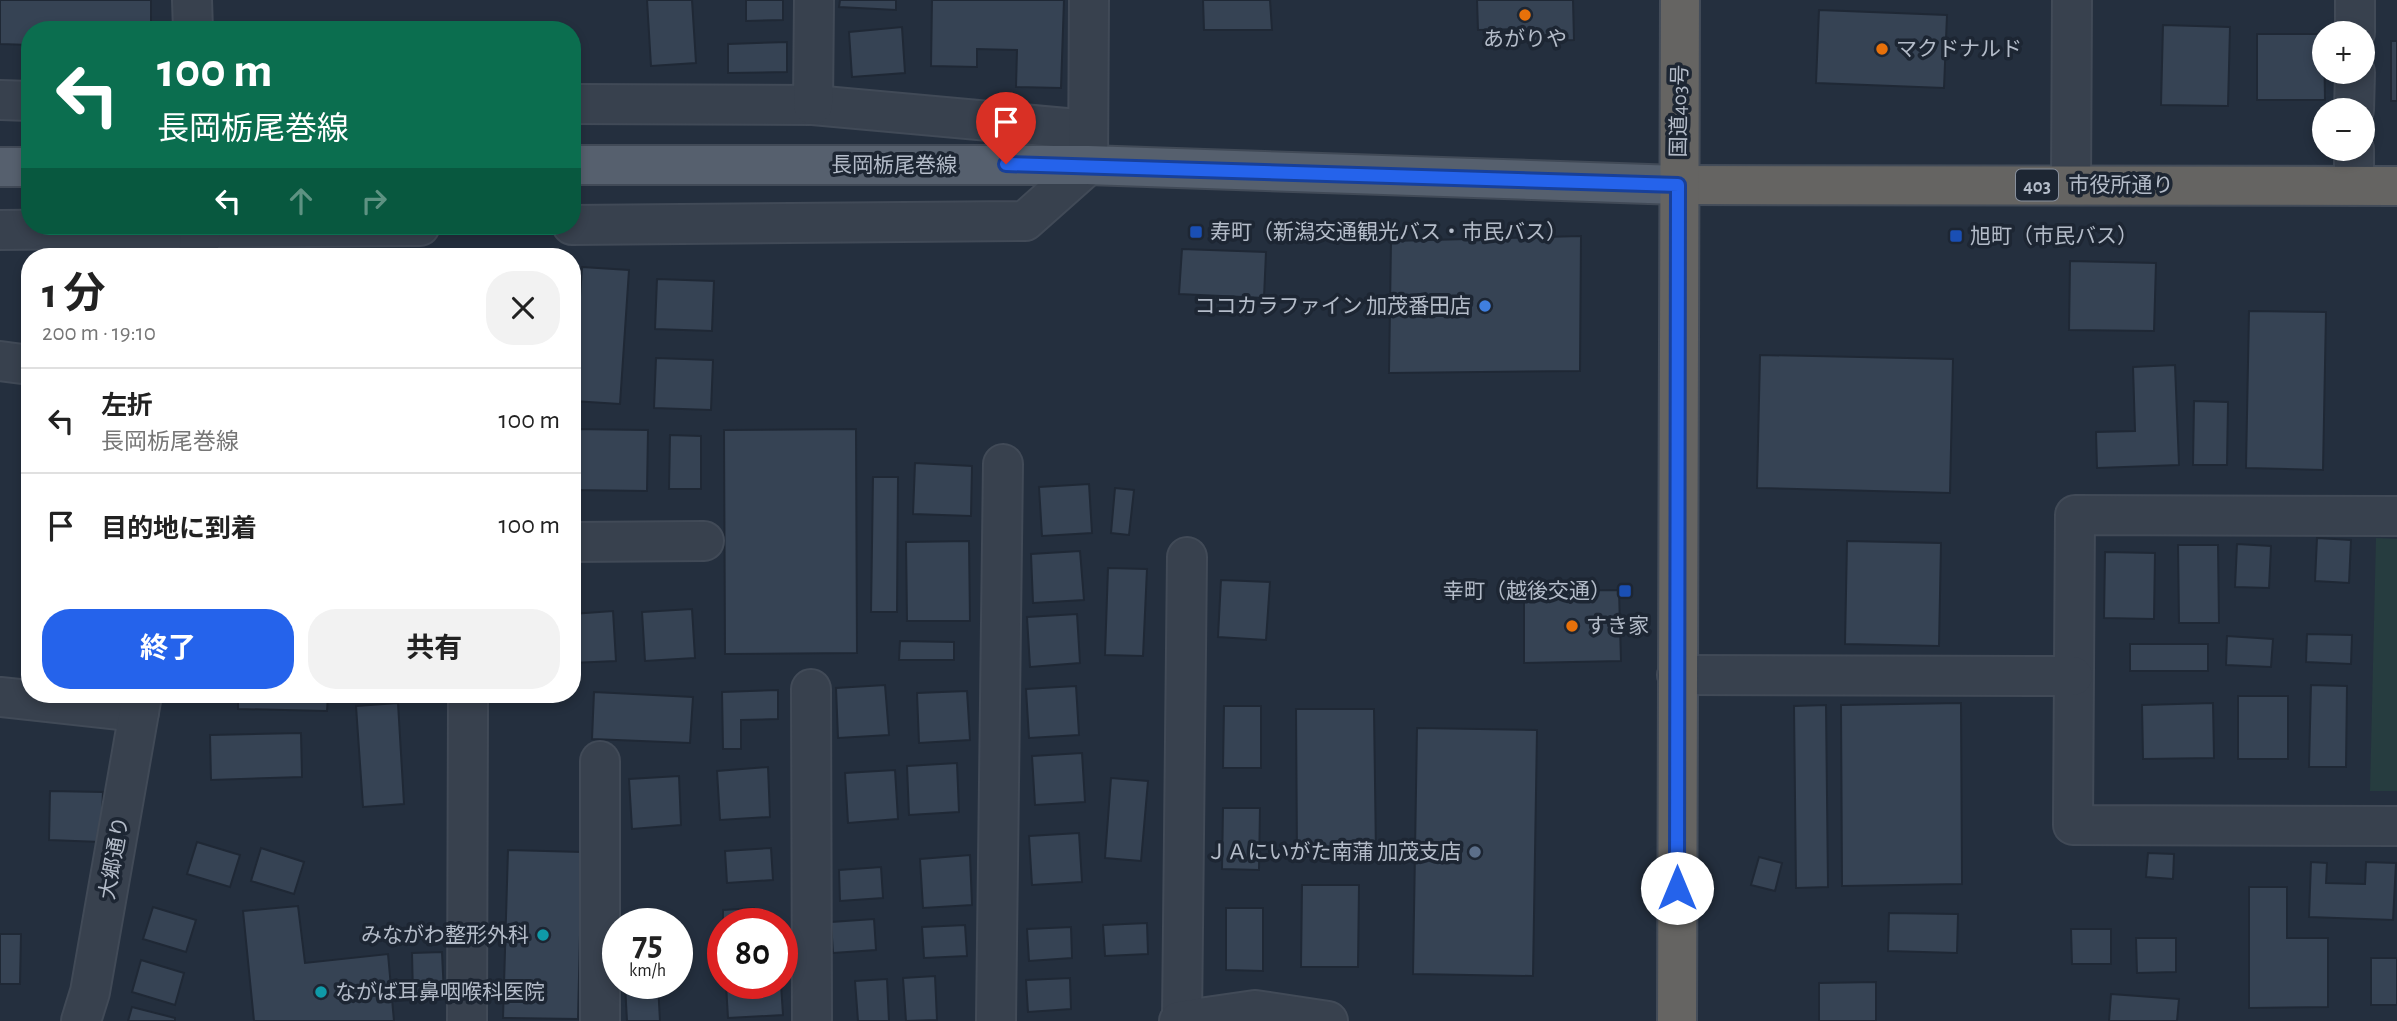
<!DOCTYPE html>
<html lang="ja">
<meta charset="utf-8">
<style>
:root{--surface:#fff;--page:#f2f2f2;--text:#222;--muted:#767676;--line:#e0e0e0;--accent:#2563eb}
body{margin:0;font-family:"Alegreya Sans","Noto Sans JP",sans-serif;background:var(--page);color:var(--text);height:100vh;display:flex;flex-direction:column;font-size:26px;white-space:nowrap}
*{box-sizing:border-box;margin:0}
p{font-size:23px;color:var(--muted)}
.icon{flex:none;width:38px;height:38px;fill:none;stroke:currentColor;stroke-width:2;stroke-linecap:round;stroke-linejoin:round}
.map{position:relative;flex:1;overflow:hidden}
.details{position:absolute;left:21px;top:248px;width:560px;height:455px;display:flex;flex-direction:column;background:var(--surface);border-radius:28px;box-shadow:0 4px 10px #0003}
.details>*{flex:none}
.guide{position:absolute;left:21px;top:21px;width:560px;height:214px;border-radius:28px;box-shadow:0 4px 10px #0003;background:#0b6e4f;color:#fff;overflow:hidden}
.fabs{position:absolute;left:2312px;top:21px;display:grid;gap:14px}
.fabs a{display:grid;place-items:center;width:63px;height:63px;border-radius:50%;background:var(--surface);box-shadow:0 4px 10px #0003;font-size:35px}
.speed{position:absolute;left:602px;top:908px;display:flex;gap:14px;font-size:35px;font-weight:700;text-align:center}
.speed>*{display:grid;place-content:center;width:91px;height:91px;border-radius:50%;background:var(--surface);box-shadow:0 4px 10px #0003;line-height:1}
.speed small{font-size:18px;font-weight:400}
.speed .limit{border:10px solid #d22;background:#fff;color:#111}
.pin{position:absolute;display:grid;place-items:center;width:60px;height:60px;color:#fff;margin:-72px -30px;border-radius:50% 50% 50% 0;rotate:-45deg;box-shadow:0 0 7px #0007}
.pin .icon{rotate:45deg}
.me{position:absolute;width:77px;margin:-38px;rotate:0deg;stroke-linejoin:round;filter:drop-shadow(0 0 5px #0008)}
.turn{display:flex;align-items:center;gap:24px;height:147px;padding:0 21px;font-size:32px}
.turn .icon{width:91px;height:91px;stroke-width:2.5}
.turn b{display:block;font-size:49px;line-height:60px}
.lanes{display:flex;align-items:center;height:66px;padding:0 21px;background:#0003;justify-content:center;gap:35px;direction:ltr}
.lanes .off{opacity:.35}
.round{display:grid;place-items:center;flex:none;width:74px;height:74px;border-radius:28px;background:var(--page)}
.summary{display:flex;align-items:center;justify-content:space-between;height:119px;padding:0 21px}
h1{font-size:42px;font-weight:700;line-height:52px}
.primary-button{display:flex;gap:14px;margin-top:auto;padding:14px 21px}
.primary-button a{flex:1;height:80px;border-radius:28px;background:var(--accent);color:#fff;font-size:28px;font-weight:700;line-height:80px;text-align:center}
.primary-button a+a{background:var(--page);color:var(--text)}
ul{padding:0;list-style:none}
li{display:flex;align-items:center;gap:21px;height:105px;padding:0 21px;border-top:2px solid var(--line)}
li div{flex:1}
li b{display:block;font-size:26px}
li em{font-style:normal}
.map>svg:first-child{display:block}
.green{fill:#263c3f}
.building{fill:#364354;stroke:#1f2835;stroke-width:2}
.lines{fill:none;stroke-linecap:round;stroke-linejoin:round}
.minor-casing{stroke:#414a57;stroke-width:42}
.tertiary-casing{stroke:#414a57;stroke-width:42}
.primary-casing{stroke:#414a57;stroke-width:42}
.trunk-casing{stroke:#434c59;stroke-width:42}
.minor{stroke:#38414e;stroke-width:38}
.tertiary{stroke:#38414e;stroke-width:38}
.primary{stroke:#56606e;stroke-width:38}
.trunk{stroke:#656462;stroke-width:38}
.route-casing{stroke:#184099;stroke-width:18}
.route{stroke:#2563eb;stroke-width:12}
.food-dot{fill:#e8710a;stroke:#1d2633;stroke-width:2.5}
.transit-dot{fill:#1a4fb4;stroke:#1d2633;stroke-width:2.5}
.shop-dot{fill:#3f7fe0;stroke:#1d2633;stroke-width:2.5}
.service-dot{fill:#5c6f8a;stroke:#1d2633;stroke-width:2.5}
.culture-dot{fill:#0f9aa8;stroke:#1d2633;stroke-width:2.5}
.labels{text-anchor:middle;stroke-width:7;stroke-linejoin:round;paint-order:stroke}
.shield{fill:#1d2633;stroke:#878f9c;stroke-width:2}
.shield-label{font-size:19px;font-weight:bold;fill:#b4bcc9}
.poi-label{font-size:21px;fill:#b4bcc9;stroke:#1d2633;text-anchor:start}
.street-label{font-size:21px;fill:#b4bcc9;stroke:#1d2633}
</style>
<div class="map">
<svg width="2397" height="1021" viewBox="0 0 2397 1021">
<rect width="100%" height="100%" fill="#242f3e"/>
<polygon class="green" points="2376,538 2397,539 2397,791 2370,791"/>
<g class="building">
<polygon points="0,0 151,0 151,30 30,30 30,45 0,44"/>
<polygon points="647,0 692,0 696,63 651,66"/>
<polygon points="746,0 783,0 783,20 746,21"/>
<polygon points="840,0 896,0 896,10 839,7"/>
<polygon points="932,0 1064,0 1061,88 1016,87 1017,50 977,49 977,67 931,66"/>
<polygon points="1203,0 1270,0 1272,30 1204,30"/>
<polygon points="1477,0 1573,0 1574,40 1522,41 1522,29 1478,30"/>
<polygon points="1819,10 1947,15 1944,88 1816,83"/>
<polygon points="2163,25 2230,27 2228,106 2161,105"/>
<polygon points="902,27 905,73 852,77 849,32"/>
<polygon points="2257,34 2324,34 2325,100 2257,100"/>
<rect x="2391" y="41" width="6" height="60"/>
<polygon points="787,42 787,72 728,73 728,44"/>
<polygon points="1581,236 1580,371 1389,373 1391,241"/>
<polygon points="1182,249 1266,252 1264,298 1179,294"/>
<polygon points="249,251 373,256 373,257 249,257"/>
<polygon points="475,252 475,257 435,257 435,253"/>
<polygon points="2070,261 2156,263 2154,331 2069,330"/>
<polygon points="582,267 629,270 620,404 573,401"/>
<polygon points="657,279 714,281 712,331 655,329"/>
<polygon points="2249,311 2326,312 2323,470 2246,468"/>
<polygon points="1760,355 1953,359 1950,493 1757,488"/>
<polygon points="656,358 713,360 711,410 654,408"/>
<polygon points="2175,365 2179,465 2097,468 2096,432 2135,431 2133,367"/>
<polygon points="2194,401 2228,402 2227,465 2193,465"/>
<polygon points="572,429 648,430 647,491 572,490"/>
<polygon points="856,429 857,653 725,654 724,430"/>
<polygon points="670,435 701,436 701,489 669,489"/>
<polygon points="915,463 972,466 971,516 913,514"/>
<polygon points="873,477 898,477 897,612 871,612"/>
<polygon points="1089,484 1092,533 1042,536 1039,487"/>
<polygon points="1115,488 1134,490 1129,535 1111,533"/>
<polygon points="2317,538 2351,540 2349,583 2315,581"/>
<polygon points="969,541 970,621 907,621 906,542"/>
<polygon points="1847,541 1941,543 1939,646 1845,644"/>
<polygon points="2237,544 2271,546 2269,588 2235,587"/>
<polygon points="2178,545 2218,545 2219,623 2179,623"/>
<polygon points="1080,551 1084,600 1033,603 1031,554"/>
<polygon points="2105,552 2155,553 2154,619 2104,618"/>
<polygon points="1108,568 1147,569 1143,656 1105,655"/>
<polygon points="1221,580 1270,582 1266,640 1218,637"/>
<polygon points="1619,590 1621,661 1524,663 1524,591"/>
<polygon points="692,609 695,658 645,661 642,612"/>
<polygon points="613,611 616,661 572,663 572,614"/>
<polygon points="1077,614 1080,663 1030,667 1027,617"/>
<polygon points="2307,634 2352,635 2351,664 2306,662"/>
<polygon points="2227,636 2273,639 2271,667 2226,665"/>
<polygon points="900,641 954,642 954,660 899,660"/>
<rect x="2130" y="644" width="78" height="27"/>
<polygon points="885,685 889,735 838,738 836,688"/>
<polygon points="2311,685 2347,686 2346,767 2309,767"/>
<polygon points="1076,686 1079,735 1029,738 1026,689"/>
<polygon points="778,690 778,719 741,720 741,749 723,749 722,692"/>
<polygon points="967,691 970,740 919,743 917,693"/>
<polygon points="594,692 693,697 690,743 592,739"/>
<polygon points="238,695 328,695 327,711 238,709"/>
<rect x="2238" y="696" width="50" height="63"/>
<polygon points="398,703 404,804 363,807 356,706"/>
<polygon points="1961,703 1962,884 1842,886 1841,705"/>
<polygon points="2213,703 2214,758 2143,759 2142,705"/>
<polygon points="1826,705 1828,887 1796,888 1794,706"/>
<polygon points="1224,706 1261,706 1261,768 1223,768"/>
<polygon points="1296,709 1374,709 1376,856 1297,857"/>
<polygon points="1417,728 1537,730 1533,976 1413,974"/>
<polygon points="301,733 302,777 211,780 210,735"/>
<polygon points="1082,753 1085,802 1035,805 1032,756"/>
<polygon points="957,763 959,812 909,815 907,766"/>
<polygon points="768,767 770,817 720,820 717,771"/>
<polygon points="895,770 898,819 848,823 845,773"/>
<polygon points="679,776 681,825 632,829 629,779"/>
<polygon points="1111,778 1148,781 1141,861 1105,858"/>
<polygon points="50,791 103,792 101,842 49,840"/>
<polygon points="1223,808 1260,808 1259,870 1222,869"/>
<polygon points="1079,833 1082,882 1032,885 1029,836"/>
<polygon points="197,842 240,855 230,887 187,874"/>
<polygon points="261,848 304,862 294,894 251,881"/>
<polygon points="771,848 773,880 727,883 725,851"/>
<polygon points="508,850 582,852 578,1019 503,1018"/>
<polygon points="2148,853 2174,854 2173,879 2146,877"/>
<polygon points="970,855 972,905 923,908 920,859"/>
<polygon points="1759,857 1782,863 1775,891 1751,885"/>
<polygon points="2311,862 2327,863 2326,883 2365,884 2366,862 2396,863 2393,920 2309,917"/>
<polygon points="881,867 883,898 840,901 839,870"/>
<polygon points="1302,885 1359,885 1358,967 1301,967"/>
<polygon points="2249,887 2287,887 2287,938 2328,938 2328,1007 2249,1008"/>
<polygon points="298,906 305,963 388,954 394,1021 254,1021 243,911"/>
<polygon points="153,907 196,920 186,952 143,939"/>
<polygon points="754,908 755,924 723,924 723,910"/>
<polygon points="1226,908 1263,908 1263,971 1226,970"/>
<polygon points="1889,913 1958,914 1957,953 1888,951"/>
<polygon points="654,914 655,924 621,924 621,916"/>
<polygon points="874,919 876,950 833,953 831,922"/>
<polygon points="1147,923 1148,954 1105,956 1103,925"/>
<polygon points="965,925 967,956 924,958 922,927"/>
<polygon points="1071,927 1072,958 1029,961 1027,929"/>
<polygon points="2071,929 2111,929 2111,964 2072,964"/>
<polygon points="0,934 21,934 20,984 0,984"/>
<polygon points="2136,938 2176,938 2176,972 2137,973"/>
<polygon points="442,952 444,995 413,996 412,953"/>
<rect x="2371" y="958" width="26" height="47"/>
<polygon points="141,960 184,973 175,1005 132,992"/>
<polygon points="935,976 937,1020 906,1021 903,978"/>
<polygon points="1070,978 1071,1009 1028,1012 1026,980"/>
<polygon points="887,979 889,1021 858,1021 855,981"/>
<polygon points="1876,982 1876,1021 1819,1021 1819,983"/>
<polygon points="625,984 658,984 660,1021 627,1021"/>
<polygon points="726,984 781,984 783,1015 728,1018"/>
<polygon points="2111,994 2179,999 2177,1021 2109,1021"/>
<polygon points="132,1007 175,1018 175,1021 128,1021"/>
</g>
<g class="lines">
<defs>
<g id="minor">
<polyline points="2355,33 2355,0"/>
<polyline points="0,100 30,101"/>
<polyline points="572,104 813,105 1088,130"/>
<polyline points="813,105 814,0"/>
<polyline points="2354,110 2355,72"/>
<polyline points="2071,185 2072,0"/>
<polyline points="2354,186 2354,149"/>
<polyline points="572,225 1025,221 1088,165 1089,0"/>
<polyline points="0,230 420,226"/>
<polyline points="0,361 30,365"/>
<polyline points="2397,516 2075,515 2073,825 2397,826"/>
<polyline points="572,542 704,541"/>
<polyline points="1677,675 2073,676"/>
<polyline points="811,689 812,1021"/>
<polyline points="0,697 139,712"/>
<polyline points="1182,1020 1187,557"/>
<polyline points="467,1021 468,699"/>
<polyline points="600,1021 600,761"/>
<polyline points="996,1021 1003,464"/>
<polyline points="1179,1021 1255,1010 1328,1021"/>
</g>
<g id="tertiary">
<polyline points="192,0 193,30"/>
<polyline points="198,257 201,226"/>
<polyline points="81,1021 90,992 142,695"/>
</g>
<g id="primary">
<polyline points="572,165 1088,165 1678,185"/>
<polyline points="0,167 30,167"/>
</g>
<g id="trunk">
<polyline points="1678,185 2397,186"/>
<polyline points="1677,1021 1680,0"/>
</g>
</defs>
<use href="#minor" class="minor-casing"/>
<use href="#tertiary" class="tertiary-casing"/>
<use href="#primary" class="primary-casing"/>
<use href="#trunk" class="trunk-casing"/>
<use href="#minor" class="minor"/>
<use href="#tertiary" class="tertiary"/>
<use href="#primary" class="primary"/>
<use href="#trunk" class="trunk"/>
</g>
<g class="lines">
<defs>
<polyline id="route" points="1006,164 1678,185 1677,888"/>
</defs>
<use href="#route" class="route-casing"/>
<use href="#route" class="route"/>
</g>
<g class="food-dot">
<circle cx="1525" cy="15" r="7"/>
<circle cx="1882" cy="49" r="7"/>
<circle cx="1572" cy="626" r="7"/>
</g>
<g class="transit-dot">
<rect x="1189" y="225" width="14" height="14" rx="3.5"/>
<rect x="1949" y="229" width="14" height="14" rx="3.5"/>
<rect x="1618" y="584" width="14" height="14" rx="3.5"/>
</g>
<circle class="shop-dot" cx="1485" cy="306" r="7"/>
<circle class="service-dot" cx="1475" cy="852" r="7"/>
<g class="culture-dot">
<circle cx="543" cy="935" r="7"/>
<circle cx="321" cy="992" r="7"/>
</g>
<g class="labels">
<rect class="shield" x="2016" y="169.5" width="42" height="31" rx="5"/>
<g class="shield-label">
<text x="2037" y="192">403</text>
</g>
<g class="poi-label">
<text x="1525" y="46" text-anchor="middle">あがりや</text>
<text x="1896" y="56">マクドナルド</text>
<text x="1210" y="239">寿町（新潟交通観光バス・市民バス）</text>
<text x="1970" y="243">旭町（市民バス）</text>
<text x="1471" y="313" text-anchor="end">ココカラファイン 加茂番田店</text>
<text x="1611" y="598" text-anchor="end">幸町（越後交通）</text>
<text x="1586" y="633">すき家</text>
<text x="1461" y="859" text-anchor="end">ＪＡにいがた南蒲 加茂支店</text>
<text x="529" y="942" text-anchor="end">みながわ整形外科</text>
<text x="335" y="999">ながば耳鼻咽喉科医院</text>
</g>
<g class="street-label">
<text transform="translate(1679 111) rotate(-89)" y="7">国道403号</text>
<text x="894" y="172">長岡栃尾巻線</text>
<text x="2121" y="192">市役所通り</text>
<text transform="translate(114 858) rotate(-80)" y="7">大郷通り</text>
</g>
</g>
</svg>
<div class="fabs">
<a>+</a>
<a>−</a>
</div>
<div class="speed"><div>75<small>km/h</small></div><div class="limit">80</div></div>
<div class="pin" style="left:1006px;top:164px;background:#d93025"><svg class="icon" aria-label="arrive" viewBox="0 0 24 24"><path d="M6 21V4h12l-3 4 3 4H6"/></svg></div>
<svg class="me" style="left:1677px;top:888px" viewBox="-20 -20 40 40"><circle r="19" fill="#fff"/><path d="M0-13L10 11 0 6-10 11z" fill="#2563eb"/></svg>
<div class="guide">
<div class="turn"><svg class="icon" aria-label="left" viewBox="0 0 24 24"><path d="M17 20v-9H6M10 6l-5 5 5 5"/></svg><div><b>100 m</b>長岡栃尾巻線</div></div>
<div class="lanes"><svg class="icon" aria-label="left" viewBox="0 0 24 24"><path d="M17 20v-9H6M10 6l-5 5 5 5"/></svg><svg class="icon off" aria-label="ahead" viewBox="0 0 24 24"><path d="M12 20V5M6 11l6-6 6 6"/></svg><svg class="icon off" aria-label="right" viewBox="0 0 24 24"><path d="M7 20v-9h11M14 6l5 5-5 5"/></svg></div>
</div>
<section class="details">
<div class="summary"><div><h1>1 分</h1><p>200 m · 19:10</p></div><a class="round"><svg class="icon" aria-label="close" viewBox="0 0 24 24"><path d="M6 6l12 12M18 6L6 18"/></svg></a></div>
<ul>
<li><svg class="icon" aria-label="left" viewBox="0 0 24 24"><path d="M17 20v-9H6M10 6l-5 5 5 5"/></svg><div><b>左折</b><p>長岡栃尾巻線</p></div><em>100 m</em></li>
<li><svg class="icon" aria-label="arrive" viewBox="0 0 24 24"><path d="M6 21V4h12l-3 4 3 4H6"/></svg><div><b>目的地に到着</b></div><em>100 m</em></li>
</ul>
<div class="primary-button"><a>終了</a><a>共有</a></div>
</section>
</div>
